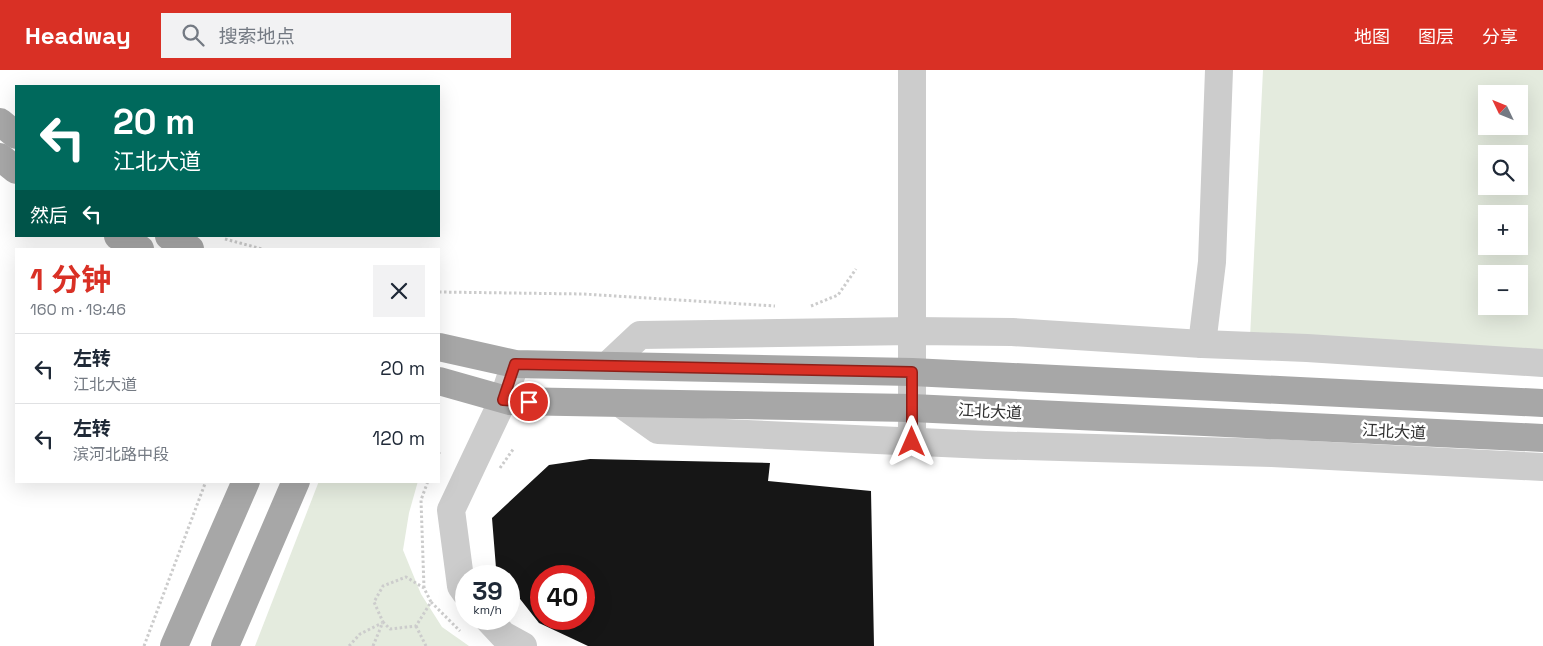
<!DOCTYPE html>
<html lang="zh">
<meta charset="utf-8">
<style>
:root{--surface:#fff;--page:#f2f2f3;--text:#1f2937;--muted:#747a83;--line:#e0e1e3;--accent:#d93025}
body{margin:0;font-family:"Space Grotesk","Noto Sans SC",sans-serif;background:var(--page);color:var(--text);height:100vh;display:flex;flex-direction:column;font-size:19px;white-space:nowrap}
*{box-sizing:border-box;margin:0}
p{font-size:16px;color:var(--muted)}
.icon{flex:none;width:28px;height:28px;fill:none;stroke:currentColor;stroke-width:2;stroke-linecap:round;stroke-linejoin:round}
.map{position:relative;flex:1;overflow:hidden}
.sheet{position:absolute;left:15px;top:178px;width:425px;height:235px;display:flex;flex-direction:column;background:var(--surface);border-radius:0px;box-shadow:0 5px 20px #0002}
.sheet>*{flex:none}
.hud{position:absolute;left:15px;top:15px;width:425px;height:152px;border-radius:0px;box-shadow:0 5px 20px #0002;background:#00695c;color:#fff;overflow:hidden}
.needle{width:32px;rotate:313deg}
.controls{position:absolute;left:1478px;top:15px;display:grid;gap:10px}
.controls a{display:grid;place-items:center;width:50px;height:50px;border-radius:0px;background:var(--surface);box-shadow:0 5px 20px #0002;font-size:25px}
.speed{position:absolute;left:455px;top:495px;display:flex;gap:10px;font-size:25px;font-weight:700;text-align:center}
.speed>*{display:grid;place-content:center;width:65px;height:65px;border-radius:50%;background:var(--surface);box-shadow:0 5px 20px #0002;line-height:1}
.speed small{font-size:12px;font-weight:400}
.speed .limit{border:8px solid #d22;background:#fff;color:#111}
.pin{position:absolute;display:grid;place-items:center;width:42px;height:42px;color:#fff;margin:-21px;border:2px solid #fff;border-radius:50%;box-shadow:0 1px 5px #0007}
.me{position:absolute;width:55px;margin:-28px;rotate:0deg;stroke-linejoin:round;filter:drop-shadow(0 0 4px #0008)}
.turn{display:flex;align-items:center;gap:18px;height:105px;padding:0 15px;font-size:22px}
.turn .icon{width:65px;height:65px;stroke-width:2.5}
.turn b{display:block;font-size:35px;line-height:42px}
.then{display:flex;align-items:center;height:48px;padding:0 15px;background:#0003;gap:10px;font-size:19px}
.round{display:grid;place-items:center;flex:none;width:52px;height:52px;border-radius:0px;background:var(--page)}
.head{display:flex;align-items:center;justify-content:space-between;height:85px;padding:0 15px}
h1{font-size:30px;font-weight:700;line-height:38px;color:var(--accent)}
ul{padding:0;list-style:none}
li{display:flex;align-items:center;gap:15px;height:70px;padding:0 15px;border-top:1px solid var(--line)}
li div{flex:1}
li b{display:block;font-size:19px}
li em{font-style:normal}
header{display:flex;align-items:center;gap:30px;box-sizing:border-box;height:70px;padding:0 25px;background:var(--accent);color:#fff}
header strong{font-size:24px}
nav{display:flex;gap:28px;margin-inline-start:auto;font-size:18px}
.search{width:350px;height:45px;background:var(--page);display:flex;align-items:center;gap:12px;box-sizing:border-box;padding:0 18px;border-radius:0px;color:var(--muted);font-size:19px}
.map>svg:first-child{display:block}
.green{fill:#e4ebde;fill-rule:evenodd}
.building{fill:#161616;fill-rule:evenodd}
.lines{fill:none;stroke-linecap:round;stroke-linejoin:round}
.path{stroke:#ccc;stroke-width:3;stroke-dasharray:2.5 2.5;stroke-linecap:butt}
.minor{stroke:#ccc;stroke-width:28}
.major{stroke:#a7a7a7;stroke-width:28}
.route-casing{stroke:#8d1f18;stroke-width:12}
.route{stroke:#d93025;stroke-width:9}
.labels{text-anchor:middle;stroke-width:5;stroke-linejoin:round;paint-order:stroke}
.street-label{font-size:16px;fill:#2f2f2f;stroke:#fff}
</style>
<header>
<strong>Headway</strong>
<div class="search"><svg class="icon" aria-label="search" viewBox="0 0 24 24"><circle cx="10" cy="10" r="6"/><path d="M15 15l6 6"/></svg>搜索地点</div>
<nav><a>地图</a><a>图层</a><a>分享</a></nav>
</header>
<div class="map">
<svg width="1543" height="576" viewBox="0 0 1543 576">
<rect width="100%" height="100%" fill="#fff"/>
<g class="green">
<path d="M1263 0H1543V281L1250 268ZM1486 24H1519V56H1486ZM1486 84H1519V116H1486ZM1486 144H1519V176H1486ZM1486 204H1519V236H1486Z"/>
<polygon points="319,411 418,411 409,443 403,480 421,524 442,557 469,576 255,576"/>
</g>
<path class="building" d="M590 389 770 393 768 411 871 421 874 576H588L539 553 509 515V506H502L496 498 492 448 549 395ZM541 506H584V549H541Z"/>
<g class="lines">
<g class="path">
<polyline points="225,169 262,179"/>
<polyline points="439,222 583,224 775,236"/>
<polyline points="811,236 838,225 856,199"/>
<polyline points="439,382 439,384"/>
<polyline points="500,398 514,378"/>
<polyline points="424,518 421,430 428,411"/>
<polyline points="431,532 460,561"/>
<polyline points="416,556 426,576"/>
<polyline points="144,576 206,411"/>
<polyline points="349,576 360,564 382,553"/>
<polyline points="373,576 383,552 374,532 383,516 406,507 424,518 431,532 416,556 390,559 383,552"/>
</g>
<g class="minor">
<polyline points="1202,274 1212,192 1219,0"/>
<polyline points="607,296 640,265 912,261 1012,262 1202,274 1307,278 1543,293"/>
<polyline points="620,333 658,360 986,375 1272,383 1543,397"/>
<polyline points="912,372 912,0"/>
<polyline points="466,523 461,516 451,440 503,330 515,294"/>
<polyline points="488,549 503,565 523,576"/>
</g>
<g class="major">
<polyline points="0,52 16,65"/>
<polyline points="0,87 16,100"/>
<polyline points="118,166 140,179"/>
<polyline points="169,166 190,179"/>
<polyline points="439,277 515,294 912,302 1543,333"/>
<polyline points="439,311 510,331 912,338 1543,368"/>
<polyline points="174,576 246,411"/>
<polyline points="225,576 296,411"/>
</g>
</g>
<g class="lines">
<defs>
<polyline id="route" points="529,332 503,330 515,294 912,302 912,372"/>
</defs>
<use href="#route" class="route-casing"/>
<use href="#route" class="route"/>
</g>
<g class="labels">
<g class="street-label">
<text transform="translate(990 341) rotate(3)" y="6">江北大道</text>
<text transform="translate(1394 361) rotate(3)" y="6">江北大道</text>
</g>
</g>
</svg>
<div class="controls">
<a><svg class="needle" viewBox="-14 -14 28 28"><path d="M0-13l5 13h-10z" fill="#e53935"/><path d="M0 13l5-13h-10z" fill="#747a83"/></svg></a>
<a><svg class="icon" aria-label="search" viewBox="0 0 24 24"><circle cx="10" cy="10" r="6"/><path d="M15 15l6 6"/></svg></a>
<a>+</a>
<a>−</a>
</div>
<div class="speed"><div>39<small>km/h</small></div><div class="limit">40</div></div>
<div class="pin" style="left:529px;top:332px;background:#d93025"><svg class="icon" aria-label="arrive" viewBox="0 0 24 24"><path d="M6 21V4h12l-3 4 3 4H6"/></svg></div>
<svg class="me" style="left:912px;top:372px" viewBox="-20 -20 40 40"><path d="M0-17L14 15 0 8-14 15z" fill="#d93025" stroke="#fff" stroke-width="4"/></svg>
<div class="hud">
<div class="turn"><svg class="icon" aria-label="left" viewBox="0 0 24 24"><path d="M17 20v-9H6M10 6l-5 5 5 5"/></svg><div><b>20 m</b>江北大道</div></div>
<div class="then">然后<svg class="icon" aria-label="left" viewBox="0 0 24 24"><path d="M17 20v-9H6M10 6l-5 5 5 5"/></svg></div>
</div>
<section class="sheet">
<div class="head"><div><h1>1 分钟</h1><p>160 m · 19:46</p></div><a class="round"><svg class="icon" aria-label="close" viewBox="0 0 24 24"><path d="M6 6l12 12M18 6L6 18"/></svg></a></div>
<ul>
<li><svg class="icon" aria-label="left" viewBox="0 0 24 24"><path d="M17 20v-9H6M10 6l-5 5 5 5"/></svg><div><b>左转</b><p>江北大道</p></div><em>20 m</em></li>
<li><svg class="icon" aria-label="left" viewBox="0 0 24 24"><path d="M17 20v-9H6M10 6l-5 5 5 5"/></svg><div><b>左转</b><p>滨河北路中段</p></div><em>120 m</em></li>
</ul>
</section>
</div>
